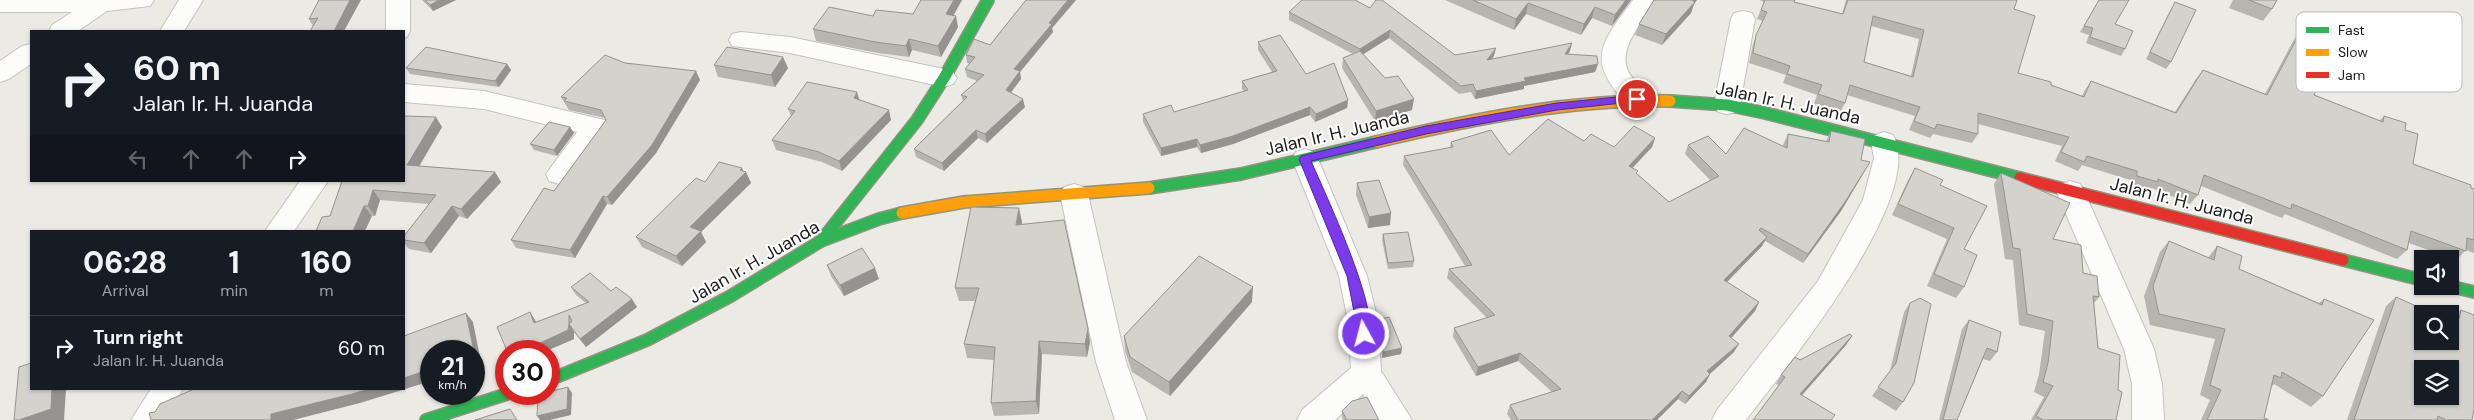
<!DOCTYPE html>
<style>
:root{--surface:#171b24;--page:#20242c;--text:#f1f3f6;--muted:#9ea1a6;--line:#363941}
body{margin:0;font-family:"DM Sans",sans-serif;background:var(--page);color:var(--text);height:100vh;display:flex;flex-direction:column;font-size:19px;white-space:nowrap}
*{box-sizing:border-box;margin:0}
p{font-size:16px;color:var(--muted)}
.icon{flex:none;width:28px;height:28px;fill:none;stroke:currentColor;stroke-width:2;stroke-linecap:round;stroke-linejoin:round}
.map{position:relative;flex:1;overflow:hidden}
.sheet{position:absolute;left:30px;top:230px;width:375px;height:160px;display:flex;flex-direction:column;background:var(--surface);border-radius:0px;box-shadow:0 1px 4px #0004}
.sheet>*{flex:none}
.hud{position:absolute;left:30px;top:30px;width:375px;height:152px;border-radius:0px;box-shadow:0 1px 4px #0004;background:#171b24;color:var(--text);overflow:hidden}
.fabs{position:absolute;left:2414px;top:250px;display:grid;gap:10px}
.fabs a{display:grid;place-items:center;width:45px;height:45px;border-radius:0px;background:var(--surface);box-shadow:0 1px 4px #0004;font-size:25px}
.speed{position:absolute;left:420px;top:340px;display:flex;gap:10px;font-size:25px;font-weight:700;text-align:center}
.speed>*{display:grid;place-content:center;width:65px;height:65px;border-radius:50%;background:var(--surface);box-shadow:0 1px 4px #0004;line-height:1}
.speed small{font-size:12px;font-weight:400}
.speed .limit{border:8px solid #d22;background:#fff;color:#111}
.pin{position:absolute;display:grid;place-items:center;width:42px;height:42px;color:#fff;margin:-21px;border:2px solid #fff;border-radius:50%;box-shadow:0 1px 5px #0007}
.me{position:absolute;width:55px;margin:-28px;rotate:353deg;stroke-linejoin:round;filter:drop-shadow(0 0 4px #0008)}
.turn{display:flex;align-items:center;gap:18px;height:105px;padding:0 20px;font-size:22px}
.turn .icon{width:65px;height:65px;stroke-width:2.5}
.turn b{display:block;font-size:35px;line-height:42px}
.lanes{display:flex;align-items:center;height:48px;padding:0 20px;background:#0003;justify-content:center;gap:25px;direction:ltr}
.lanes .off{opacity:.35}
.eta{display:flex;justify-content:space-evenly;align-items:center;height:85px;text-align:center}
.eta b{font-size:30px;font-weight:800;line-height:35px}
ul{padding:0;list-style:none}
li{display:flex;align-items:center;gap:15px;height:65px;padding:0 20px;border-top:1px solid var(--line)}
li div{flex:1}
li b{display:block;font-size:19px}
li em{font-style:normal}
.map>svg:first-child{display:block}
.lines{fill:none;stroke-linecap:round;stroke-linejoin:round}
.street-casing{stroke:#c3c3c0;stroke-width:2}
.fast-casing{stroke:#8f957c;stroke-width:14}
.slow-casing{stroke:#8f957c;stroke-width:14}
.jam-casing{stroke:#8f957c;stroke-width:14}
.street{fill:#fcfcfb;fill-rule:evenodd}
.fast{stroke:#30b455;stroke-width:11}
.slow{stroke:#ff9f0a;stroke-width:11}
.jam{stroke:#e5322d;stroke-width:11}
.wall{fill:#b6b5af;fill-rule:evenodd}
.shaded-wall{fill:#94938f}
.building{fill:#d4d2cc;stroke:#94938f;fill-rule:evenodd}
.route{fill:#7c3aed;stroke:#51269a}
.labels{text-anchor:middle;stroke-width:4;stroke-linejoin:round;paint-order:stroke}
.street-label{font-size:18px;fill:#1c1c1c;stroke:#fff}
.key{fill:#fff;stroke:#bbb;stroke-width:1}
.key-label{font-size:14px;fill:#1c1c1c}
</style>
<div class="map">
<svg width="2474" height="420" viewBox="0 0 2474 420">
<rect width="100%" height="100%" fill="#ebeae4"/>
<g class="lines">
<defs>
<g id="street">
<polygon points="0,0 154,0 150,6 107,11 78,31 49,31 52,25 72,12 0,12"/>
<polygon points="179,0 203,0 184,31 160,31"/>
<polygon points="386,0 410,0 410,31 407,37 404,38 404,31 386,31"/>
<path d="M1633 0H1657C1645 19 1617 47 1628 71 1633 81 1644 89 1650 99L1646 105C1633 109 1628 106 1620 96 1585 56 1607 36 1633 0Z"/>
<polygon points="1743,11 1752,13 1755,19 1740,105 1736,112 1727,114 1718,112 1714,105 1731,19 1734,13"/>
<polygon points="741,32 790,37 944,69 953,72 957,78 953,84 944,87 790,53 732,46 729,40 732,34"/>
<polygon points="31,44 31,64 9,79 0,82 0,61 22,46"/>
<polygon points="404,84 484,91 596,118 605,120 609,127 569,181 559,184 549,181 546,174 577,132 484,109 404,102"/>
<path d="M1884 132 1893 135C1928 196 1784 370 1746 420H1712L1717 410 1818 281 1863 200 1874 158 1871 142 1875 135Z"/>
<polygon points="1305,149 1314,152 1318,159 1367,276 1378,321 1381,371 1412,420 1379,420 1363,394 1335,420 1297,420 1302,410 1351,368 1348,321 1339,276 1292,159 1296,152"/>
<polygon points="300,181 328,181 294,231 265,231"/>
<polygon points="2070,181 2080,184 2084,191 2154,349 2162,384 2164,420 2132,420 2132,384 2124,349 2056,191 2060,184"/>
<polygon points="1074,184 1084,187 1088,194 1126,362 1147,420 1115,420 1096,362 1060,194 1064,187"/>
<polygon points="151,389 183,389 164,420 131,420"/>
</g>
<g id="fast">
<polyline points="1670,101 1727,105 1765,113 2020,178"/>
<polyline points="1149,188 1241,174 1376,142"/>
<polyline points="821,241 917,120 944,78 988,0"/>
<polyline points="2343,260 2422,280"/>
<polyline points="2449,286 2474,292"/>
<polyline points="549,380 647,340 729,297 821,241 879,219 902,213"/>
<polyline points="426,420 507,394"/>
</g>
<g id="slow">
<path d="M1376 142C1473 119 1570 99 1670 101"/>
<polyline points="902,213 964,202 1149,188"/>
</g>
<polyline id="jam" points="2020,178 2343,260"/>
</defs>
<use href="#street" class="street-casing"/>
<use href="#fast" class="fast-casing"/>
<use href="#slow" class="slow-casing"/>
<use href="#jam" class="jam-casing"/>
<use href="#street" class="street"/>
<use href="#fast" class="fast"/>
<use href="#slow" class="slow"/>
<use href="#jam" class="jam"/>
</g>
<g class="wall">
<polygon points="319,0 344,31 313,26 309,19"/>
<polygon points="422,0 456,0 433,11"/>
<polygon points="921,0 962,0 953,16 958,27 941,57 912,50 909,57 878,53 816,41 813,29 913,14"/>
<polygon points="1026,0 1076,0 1052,28 1053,32 1020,72 1021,79 1011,92 1025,107 987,143 978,138 944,171 916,157 914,149 963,101 961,95 977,81 967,77 965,69 970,64 967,63 966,55 990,45"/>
<polygon points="1355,0 1455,55 1494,56 1492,59 1570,51 1568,54 1598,64 1595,72 1524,86 1524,89 1475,99 1471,92 1459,94 1389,38 1363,54 1412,110 1375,121 1342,68 1343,58 1353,54 1289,20 1289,12"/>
<polygon points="1445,0 1631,0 1612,26 1592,18 1581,35 1526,14 1514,30"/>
<polygon points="1654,0 1697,0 1694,4 1691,13 1662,45 1635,35 1639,24"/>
<path d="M1759 0H1795L1794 2 1842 14 1846 0H2017L2014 9 2018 73 2082 96 2085 90 2091 81 2175 112 2196 79 2203 70 2265 94 2299 30 2306 21 2311 89 2314 95 2379 121 2384 116 2405 130 2413 164 2474 189V253L2466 250 2456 260 2409 243 2407 250 2397 259 2285 214 2282 218 2201 186 2198 195 2190 204 2152 188 2150 191 2130 185V180L2082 165 2078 171 2055 161 2062 146 1978 124V134L1972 143 1933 134 1930 138 1909 130 1915 116 1847 95 1845 103 1840 112 1814 104 1817 95 1783 83 1786 75 1749 63 1753 44 1763 21 1757 19 1764 2ZM1871 26 1919 39 1911 76 1864 62Z"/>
<polygon points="2099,0 2115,24 2125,49 2121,56 2086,43 2089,35 2080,32"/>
<polygon points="2233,0 2277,0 2272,9 2263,21 2229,8"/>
<polygon points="2175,2 2171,62 2166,69 2146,59 2171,9"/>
<polygon points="1258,42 1306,74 1348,100 1347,108 1315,122 1310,115 1233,144 1201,153 1197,147 1161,156 1143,122 1143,114 1174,112 1244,91 1242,89 1242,81 1272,72 1258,50"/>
<polygon points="625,63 700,80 656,153 612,205 607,204 575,258 516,248 511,240 554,191 606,120 605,118 569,110 561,97"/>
<polygon points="507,64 511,70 499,87 410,74 406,68"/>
<polygon points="714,65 788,68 775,87 718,77"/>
<polygon points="860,100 891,120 842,171 822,162 776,150 772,140 791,116 788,109"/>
<polygon points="442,127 419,166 495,172 501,182 467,219 459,216 431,253 409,249 404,243 404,236 429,204 380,200 375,216 330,216"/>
<polygon points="570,127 574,133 557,156 534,150 530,144"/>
<polygon points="1831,131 1861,160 1865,171 1841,211 1803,263 1765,241 1762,246 1727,282 1759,302 1755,311 1731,338 1734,352 1710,374 1706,382 1685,404 1678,399 1657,420 1511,420 1507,414 1510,405 1552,392 1518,361 1476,376 1453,337 1454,328 1487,318 1447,278 1449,269 1465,266 1403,165 1404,156 1450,148 1451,142 1509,155 1584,141 1614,147 1655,138 1652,147 1632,168 1637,174 1669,202 1710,180 1685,154 1688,145 1726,154 1783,146 1784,143 1788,134 1826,141"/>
<polygon points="742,168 743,171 746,172 751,183 701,232 706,242 682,266 642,247 636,237 705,182"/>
<polygon points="1915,168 1940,185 1964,249 1964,287 1956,298 1927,286 1947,239 1892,215 1908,180"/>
<polygon points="2001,173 2053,239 2083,273 2099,297 2094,303 2098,348 2118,390 2116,420 2031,420 2044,397 2034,392 2039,374 2045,331 2019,325 2013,260 2005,259 1994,184"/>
<polygon points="1357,183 1390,225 1368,228 1356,195"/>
<polygon points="1022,222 1021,225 1090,342 1087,357 1042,354 1039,414 994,416 991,403 994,360 967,358 964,344 975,301 959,301 955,288"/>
<polygon points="1383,234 1414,261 1413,267 1388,269 1382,240"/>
<polygon points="2169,241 2208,258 2217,246 2239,269 2319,303 2324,299 2323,396 2311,407 2274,384 2271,387 2264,418 2269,420 2201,420 2210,400 2200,395 2215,339 2150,325 2144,296 2160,252"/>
<polygon points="827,265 879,279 844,296 831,276"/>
<polygon points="571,287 611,291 637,307 586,347 574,332 574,339 546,351 530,312 536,322 586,303 576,295"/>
<polygon points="2396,297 2425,310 2428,307 2452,317 2461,310 2472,420 2347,420 2386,306"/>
<polygon points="1252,302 1170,396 1132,372 1125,351 1124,336"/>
<polygon points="1910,303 1903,402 1896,411 1872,396 1890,371 1904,312"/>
<polygon points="1381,319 1402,348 1401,354 1382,358 1380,325"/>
<polygon points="1969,320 1997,352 1990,361 1983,359 1957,420 1939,420 1962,329"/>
<polygon points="1852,336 1846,345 1802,395 1776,384 1781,375 1800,360"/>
<polygon points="1342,411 1379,420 1343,420 1342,416"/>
</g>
<g class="shaded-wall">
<polygon points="350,0 361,0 344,31 334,31"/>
<polygon points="439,0 456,0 433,11 430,5"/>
<polygon points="954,0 962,0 948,25 946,14"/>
<polygon points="1068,0 1076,0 1052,28 1053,32 1020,72 1021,79 1007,98 1006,90 1014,69 1049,23"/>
<polygon points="1626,0 1631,0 1612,26 1615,15"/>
<polygon points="1693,0 1697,0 1694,4 1691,13 1662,45 1666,34"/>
<polygon points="1528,3 1526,14 1514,30 1516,19"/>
<polygon points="1595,7 1592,18 1581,35 1584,24"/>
<polygon points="956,16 958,27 941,57 938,46"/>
<polygon points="1390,30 1389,38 1359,57 1360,49"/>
<polygon points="909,39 912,50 909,57 906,46"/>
<polygon points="1572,43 1570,51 1563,62 1565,54"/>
<polygon points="1496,48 1494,56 1485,68 1487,60"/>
<polygon points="783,57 788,68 775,87 771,75"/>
<polygon points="507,64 511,70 499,87 495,81"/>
<polygon points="1598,64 1595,72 1524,86 1524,89 1475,99 1476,91 1524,78"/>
<polygon points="696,71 700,80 656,153 612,205 607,197"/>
<polygon points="857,92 860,102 854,98"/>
<polygon points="1023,99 1025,107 987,143 985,134"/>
<polygon points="1414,99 1412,110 1375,121 1376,111"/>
<polygon points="1348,100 1347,108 1315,122 1316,114"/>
<polygon points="1310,107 1310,115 1233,144 1201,153 1200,145"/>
<polygon points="889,110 891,120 842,171 839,161"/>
<polygon points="436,117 442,127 414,175 407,165"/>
<polygon points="570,127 574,133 557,156 554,150"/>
<polygon points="976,130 978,138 944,171 942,163"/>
<polygon points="1655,138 1652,147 1626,175 1629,166"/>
<polygon points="1197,139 1197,147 1161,156 1161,148"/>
<polygon points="1870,162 1841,211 1803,263 1808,254"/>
<polygon points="742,168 744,174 746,172 751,183 701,232 706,242 682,266 676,256 690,227"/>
<polygon points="495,172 501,182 467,219 461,209"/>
<polygon points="373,190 380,200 375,216 368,206"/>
<polygon points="603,196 607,204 575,258 570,250"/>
<polygon points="364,206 372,216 365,231 353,231"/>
<polygon points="452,206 459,216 431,253 424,243"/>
<polygon points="1019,208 1022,222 1019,239 1016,225"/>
<polygon points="1391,213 1390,225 1368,228 1369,217"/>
<polygon points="1767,237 1762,246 1720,289 1724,280"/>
<polygon points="875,268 879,279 844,296 840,285"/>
<polygon points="1253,287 1252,302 1170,396 1169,382"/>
<polygon points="632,299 637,307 586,347 580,339"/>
<polygon points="1759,302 1755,311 1725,345 1729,336"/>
<polygon points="530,312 535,320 540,331 534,323"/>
<polygon points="466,313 473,322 481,362 474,365 474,352"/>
<polygon points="569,324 574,332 574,339 546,351 523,351"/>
<polygon points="1088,329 1090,342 1087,357 1085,344"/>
<polygon points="1852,336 1846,345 1795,403 1800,394"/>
<polygon points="1039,341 1042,354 1039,414 1036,401"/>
<polygon points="1739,344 1734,352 1703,380 1707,371"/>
<polygon points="1402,348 1401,354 1382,358 1383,352"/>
<polygon points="429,351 431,354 431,381 360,403 293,420 271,420 271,414 369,389 404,389 404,378"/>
<polygon points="1520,353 1518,361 1476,376 1478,367"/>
<polygon points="1710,374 1706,382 1685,404 1689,396"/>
<polygon points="568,387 572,393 571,415 550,420 540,420 537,416"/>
<polygon points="52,389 66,389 64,420 19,420"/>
<polygon points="1682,391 1678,399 1657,420 1652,420"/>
</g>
<g class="building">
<polygon points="319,0 350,0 334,31 310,31 318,18 309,19"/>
<polygon points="425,0 439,0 430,5"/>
<polygon points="921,0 954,0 946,14 956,16 938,46 909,39 906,46 875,42 813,29 829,7 873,16 876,10 913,14"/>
<polygon points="1026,0 1068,0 1049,23 1052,24 1014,69 1020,71 1006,90 1023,99 985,134 976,130 942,163 914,149 967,97 961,95 984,75 965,69 975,57 966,55 974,39 990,45"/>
<polygon points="1302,0 1355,0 1370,8 1376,0 1382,0 1455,55 1496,48 1487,60 1572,43 1565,54 1597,56 1598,64 1524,78 1526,81 1476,91 1473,84 1461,86 1390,30 1360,49 1289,12"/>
<polygon points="1473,0 1626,0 1615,15 1595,7 1584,24 1528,3 1516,19"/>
<polygon points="1654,0 1693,0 1693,1 1695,2 1666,34 1639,24"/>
<path d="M1765 0H1795L1794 2 1843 14 1848 0H2017L2014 9 2035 16 2018 73 2051 82V85L2084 97 2091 81 2176 113 2203 70 2267 95 2306 21 2336 33 2311 89 2316 91 2314 95 2383 122 2384 116 2406 123 2405 130 2418 134 2413 164 2471 185V188L2474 189V240L2467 238 2466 251 2411 231 2407 250 2292 204 2291 209 2204 175 2198 195 2158 179V182L2137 176V171L2087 156 2084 162 2061 152 2069 137 1978 113V134L1937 124 1935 129 1914 121 1920 107 1850 85 1845 103 1818 94 1822 85 1787 74 1790 66 1753 53 1756 35 1767 12 1761 10ZM1873 16 1924 30 1913 77 1864 62Z"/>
<polygon points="2099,0 2129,0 2115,24 2133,31 2125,49 2090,37 2093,28 2084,26"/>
<polygon points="2249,0 2277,0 2272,9"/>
<polygon points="2175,2 2196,10 2171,62 2150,52"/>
<polygon points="1280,35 1306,74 1334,63 1348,100 1316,114 1310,107 1233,136 1200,145 1197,139 1161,148 1143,114 1171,105 1174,112 1248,90 1242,81 1277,71 1258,42"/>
<polygon points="426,47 507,64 495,81 406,68"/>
<polygon points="727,47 783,57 771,75 714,65"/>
<polygon points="1360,51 1385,78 1398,76 1414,99 1376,111 1343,58"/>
<polygon points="605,55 625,63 696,71 652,145 607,197 603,196 570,250 511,240 544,188 554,191 606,120 601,110 564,101 567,98 561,97"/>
<polygon points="807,82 857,92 854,98 889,110 839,161 819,152 772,140 795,111 788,109"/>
<polygon points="404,116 436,117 407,165 495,172 461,209 452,206 424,243 404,240 404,236 436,195 373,190 368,206 364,206 353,231 316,231 322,217 330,216 342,181 404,181"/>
<polygon points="1548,119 1584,141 1591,134 1614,147 1634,126 1655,138 1629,166 1638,171 1636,173 1669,202 1719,176 1688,145 1708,136 1726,154 1744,128 1787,148 1788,134 1829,142 1831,131 1865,139 1861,160 1870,162 1845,202 1808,254 1761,228 1759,230 1767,237 1724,280 1759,302 1729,336 1739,344 1707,371 1710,374 1689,396 1682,391 1652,420 1518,420 1510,405 1561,389 1520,353 1478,367 1454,328 1495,315 1449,269 1472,265 1404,156 1453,147 1451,142 1491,130 1509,155"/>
<polygon points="549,122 570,127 554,150 530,144"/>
<polygon points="719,162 742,168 740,170 746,172 690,227 701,231 676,256 636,237 696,178 705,182"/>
<polygon points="1915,168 1943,180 1940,185 1987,206 1964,249 1977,255 1964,287 1934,274 1954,228 1898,204"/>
<polygon points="2001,173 2070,203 2053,239 2081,245 2083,273 2097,276 2099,297 2093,296 2098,348 2120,355 2118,390 2122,392 2116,420 2043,420 2036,416 2053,386 2043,382 2048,363 2053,321 2027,314 2020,249 2013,248"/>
<polygon points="1379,180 1391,213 1369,217 1357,183"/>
<polygon points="971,207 1019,208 1016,225 1064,220 1088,329 1085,344 1039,341 1036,401 991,403 995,347 964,344 979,288 955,288"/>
<polygon points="1408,232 1414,261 1388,263 1383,234"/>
<polygon points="2169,241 2214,260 2217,246 2242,256 2239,269 2322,305 2324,299 2374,320 2323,396 2282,372 2281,378 2274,375 2264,418 2269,420 2207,420 2221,390 2210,385 2225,329 2159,314 2153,286"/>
<polygon points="862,248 875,268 840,285 827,265"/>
<polygon points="1199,256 1253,287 1169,382 1130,357 1124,336"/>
<path d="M590 273 611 291 616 287 632 299 580 339 569 324 568 330 523 351H507L497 327 530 312 534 323 589 302 571 287ZM569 315 572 321 569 324Z"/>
<path d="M2396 297 2427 311 2428 307 2445 314H2422V341H2450V316L2459 319 2461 310 2474 315V409L2472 420H2446L2438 416 2437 420H2354ZM2422 369H2450V396H2422Z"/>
<polygon points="1920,298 1931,304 1914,383 1903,402 1878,387 1896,363 1910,303"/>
<polygon points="466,313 474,352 474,351 431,351 431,363 429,351 425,371 404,378 404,336"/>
<polygon points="1389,317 1402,348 1383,352 1381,319"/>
<polygon points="1969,320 2001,332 1997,352 1987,348 1957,420 1943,420"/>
<polygon points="1850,334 1852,336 1800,394 1835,415 1831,420 1753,420 1785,377 1781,375 1795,357 1800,360"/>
<polygon points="31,363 31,389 52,389 51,409 19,420 14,420 19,367"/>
<polygon points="568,387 567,409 537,416 538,398 545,394 549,394 549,392 552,391"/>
<polygon points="194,389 369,389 352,394 271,414 271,420 151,420 149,413 155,412 160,404"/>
<polygon points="1367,397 1379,420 1347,420 1342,411 1352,401"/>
<polygon points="510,409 517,420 475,420"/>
</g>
<path class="route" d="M1637 95 1641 96V101L1557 110 1426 134 1311 161C1324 191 1381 312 1368 337H1359L1347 276 1299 159 1301 156 1426 126 1557 103Z"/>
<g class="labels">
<g class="street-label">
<text transform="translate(1788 103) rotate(12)" y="6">Jalan Ir. H. Juanda</text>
<text transform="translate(1337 133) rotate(-13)" y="6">Jalan Ir. H. Juanda</text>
<text transform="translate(2182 201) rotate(14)" y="6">Jalan Ir. H. Juanda</text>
<text transform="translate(754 262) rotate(-30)" y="6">Jalan Ir. H. Juanda</text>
</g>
</g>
<rect x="2296" y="12" width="166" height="80" rx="8" class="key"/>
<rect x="2306" y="27" width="23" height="6" fill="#30b455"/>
<rect x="2306" y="49" width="23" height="7" fill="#ff9f0a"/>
<rect x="2306" y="72" width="23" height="6" fill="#e5322d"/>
<g class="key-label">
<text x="2338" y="35">Fast</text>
<text x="2338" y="57">Slow</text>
<text x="2338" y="80">Jam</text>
</g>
</svg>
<div class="fabs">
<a><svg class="icon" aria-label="sound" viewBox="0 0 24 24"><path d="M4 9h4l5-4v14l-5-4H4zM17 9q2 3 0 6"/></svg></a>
<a><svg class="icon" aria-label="search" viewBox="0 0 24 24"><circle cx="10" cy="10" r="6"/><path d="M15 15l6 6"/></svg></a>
<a><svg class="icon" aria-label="layers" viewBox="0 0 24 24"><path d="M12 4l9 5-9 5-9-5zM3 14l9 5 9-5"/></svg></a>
</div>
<div class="speed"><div>21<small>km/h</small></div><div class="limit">30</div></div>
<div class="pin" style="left:1637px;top:99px;background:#d93025"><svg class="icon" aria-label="arrive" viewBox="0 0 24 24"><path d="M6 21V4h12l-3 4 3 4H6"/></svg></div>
<svg class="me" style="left:1364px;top:334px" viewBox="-20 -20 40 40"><circle r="17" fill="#7c3aed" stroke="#fff" stroke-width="3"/><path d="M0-11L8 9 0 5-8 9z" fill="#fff"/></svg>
<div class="hud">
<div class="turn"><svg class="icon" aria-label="right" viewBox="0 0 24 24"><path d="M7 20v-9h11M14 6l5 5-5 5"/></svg><div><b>60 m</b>Jalan Ir. H. Juanda</div></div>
<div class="lanes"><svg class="icon off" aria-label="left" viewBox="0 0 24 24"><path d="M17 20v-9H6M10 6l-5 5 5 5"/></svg><svg class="icon off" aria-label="ahead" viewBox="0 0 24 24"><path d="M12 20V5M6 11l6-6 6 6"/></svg><svg class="icon off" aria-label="ahead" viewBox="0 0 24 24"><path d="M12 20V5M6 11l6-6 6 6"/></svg><svg class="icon" aria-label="right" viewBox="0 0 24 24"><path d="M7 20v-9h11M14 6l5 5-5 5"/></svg></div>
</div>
<section class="sheet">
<div class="eta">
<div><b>06:28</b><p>Arrival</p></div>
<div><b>1</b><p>min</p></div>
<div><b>160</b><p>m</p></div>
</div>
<ul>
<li><svg class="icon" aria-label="right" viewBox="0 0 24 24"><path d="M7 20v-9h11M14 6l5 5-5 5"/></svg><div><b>Turn right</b><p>Jalan Ir. H. Juanda</p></div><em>60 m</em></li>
</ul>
</section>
</div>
